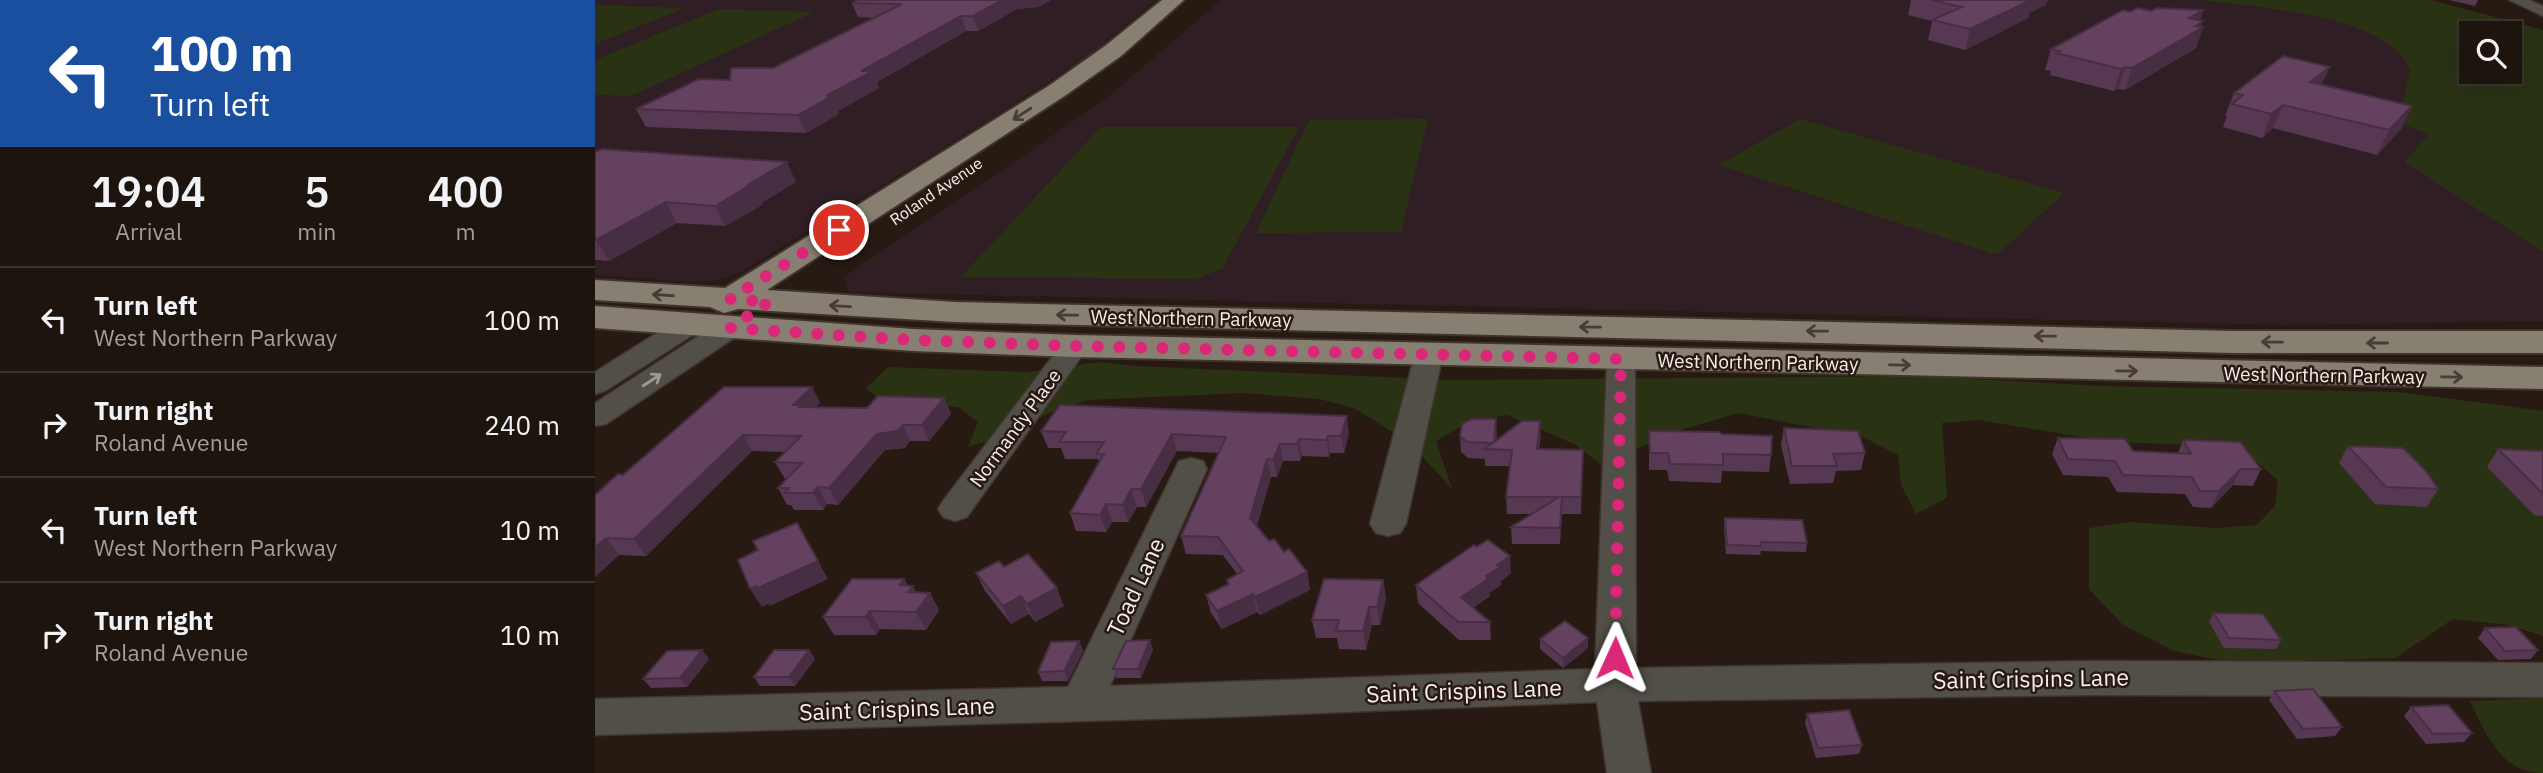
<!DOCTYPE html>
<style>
:root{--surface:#1d140e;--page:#2a211c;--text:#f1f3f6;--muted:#a09e9e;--line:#3b332e}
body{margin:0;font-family:"IBM Plex Sans",sans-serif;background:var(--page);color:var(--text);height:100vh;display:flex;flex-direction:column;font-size:26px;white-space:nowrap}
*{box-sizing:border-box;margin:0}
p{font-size:23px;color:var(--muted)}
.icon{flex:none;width:38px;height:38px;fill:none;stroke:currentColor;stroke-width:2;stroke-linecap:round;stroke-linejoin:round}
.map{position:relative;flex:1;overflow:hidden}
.details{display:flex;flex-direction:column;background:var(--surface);width:595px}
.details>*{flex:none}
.hud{background:#1a4fa0;color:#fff;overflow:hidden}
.tools{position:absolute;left:1864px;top:21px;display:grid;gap:14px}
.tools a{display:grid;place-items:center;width:63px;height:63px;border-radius:0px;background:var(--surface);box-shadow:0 7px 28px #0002,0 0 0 2px var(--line);font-size:35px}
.pin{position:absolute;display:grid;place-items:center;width:60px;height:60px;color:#fff;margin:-30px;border:4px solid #fff;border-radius:50%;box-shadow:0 2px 7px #0007}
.me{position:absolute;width:77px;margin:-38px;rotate:1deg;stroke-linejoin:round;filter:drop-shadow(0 0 5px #0008)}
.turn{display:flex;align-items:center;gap:24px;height:147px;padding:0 35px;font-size:32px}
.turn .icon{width:91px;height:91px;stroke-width:2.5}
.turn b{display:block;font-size:49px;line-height:60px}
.eta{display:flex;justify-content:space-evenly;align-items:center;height:119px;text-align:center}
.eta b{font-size:42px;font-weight:600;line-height:49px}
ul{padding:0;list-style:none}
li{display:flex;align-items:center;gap:21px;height:105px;padding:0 35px;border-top:2px solid var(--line)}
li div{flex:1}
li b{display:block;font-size:26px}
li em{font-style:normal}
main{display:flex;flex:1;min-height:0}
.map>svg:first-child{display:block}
.education{fill:#301e25;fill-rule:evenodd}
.green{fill:#2a3214;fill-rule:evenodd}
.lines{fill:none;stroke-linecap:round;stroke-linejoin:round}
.minor-casing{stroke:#40342d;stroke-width:3}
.major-casing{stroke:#40342d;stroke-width:4}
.minor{fill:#524e48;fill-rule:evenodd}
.major{fill:#867f72;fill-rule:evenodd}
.wall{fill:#573853}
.shaded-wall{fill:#472e43}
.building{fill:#654160;stroke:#472e43;stroke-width:2}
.oneway{stroke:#483d34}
.oneway2{stroke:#9d9691}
.route{stroke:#db2777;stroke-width:12;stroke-dasharray:0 21.6}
.labels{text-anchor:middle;stroke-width:5;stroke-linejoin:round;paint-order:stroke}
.far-street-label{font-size:16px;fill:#f9efea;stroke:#271a13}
.street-label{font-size:19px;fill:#f9efea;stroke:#271a13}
.near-street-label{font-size:23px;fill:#f9efea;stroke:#271a13}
</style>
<main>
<section class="details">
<div class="hud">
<div class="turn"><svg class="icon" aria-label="left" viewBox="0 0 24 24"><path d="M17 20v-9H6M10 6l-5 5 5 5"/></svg><div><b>100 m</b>Turn left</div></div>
</div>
<div class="eta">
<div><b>19:04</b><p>Arrival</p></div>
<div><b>5</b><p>min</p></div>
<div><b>400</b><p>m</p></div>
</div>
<ul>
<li><svg class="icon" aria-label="left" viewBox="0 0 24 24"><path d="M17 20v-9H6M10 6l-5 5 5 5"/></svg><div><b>Turn left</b><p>West Northern Parkway</p></div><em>100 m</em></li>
<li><svg class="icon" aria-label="right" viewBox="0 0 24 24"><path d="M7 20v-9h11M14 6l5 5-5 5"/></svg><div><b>Turn right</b><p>Roland Avenue</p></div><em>240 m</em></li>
<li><svg class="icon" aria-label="left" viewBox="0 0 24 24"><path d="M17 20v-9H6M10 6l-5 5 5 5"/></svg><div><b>Turn left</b><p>West Northern Parkway</p></div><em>10 m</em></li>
<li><svg class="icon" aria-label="right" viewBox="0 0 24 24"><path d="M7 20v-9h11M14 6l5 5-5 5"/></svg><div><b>Turn right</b><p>Roland Avenue</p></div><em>10 m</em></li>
</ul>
</section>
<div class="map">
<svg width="1948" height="773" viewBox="0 0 1948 773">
<rect width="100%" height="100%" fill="#271a13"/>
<g class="education">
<polygon points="0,0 561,0 496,54 391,122 146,272 122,280 94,282 0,275"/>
<path d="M626 0H1836L1948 30V321L1685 325 254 292 249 277 511 99ZM1876 33H1914V72H1876Z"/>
</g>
<g class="green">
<path d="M1607 0H1836L1948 30V252L1810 162 1834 134 1803 122 1815 70C1811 64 1808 56 1803 52 1759 11 1664 8 1607 0ZM1876 33H1914V72H1876Z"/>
<polygon points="0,5 90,8 0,44"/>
<polygon points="124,9 219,12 36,96 0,95 0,60"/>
<polygon points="833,119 806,232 661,233 714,120"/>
<polygon points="1205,119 1469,193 1402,255 1124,165"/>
<polygon points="506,127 704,127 627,269 600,279 366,277"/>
<polygon points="505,362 539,366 858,380 1325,376 1507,386 1804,392 1948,411 1948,636 1913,625 1858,619 1800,658 1638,663 1579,651 1528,625 1494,589 1494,528 1535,522 1621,528 1662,525 1680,506 1683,480 1651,453 1601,445 1517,442 1383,420 1347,423 1352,498 1321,514 1306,485 1303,455 1268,437 1143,413 1073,434 1008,466 979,444 912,415 873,422 841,441 857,489 815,443 759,408 724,399 648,393 493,400 452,414 415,434 373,447 383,422 363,407 288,403 271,388 293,367 432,372"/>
<path d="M1948 698V773C1906 773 1891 734 1875 701Z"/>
</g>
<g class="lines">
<defs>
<g id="minor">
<polygon points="1914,0 1934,0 1948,6 1948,16"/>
<polygon points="94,317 104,319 108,325 104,331 10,391 0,394 0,372 84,319"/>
<polygon points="135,320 145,322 149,328 145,334 11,424 0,426 0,403 125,322"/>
<polygon points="480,338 490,340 494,346 372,517 360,521 348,517 343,509 348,501 470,340"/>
<polygon points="834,345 844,348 848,354 811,524 805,533 793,536 781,533 775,524 820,354 824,348"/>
<polygon points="1026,350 1036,353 1040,359 1041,668 1498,661 1948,663 1948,697 1498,695 1043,701 1056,773 1012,773 1002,702 627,717 0,735 0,699 473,687 580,469 584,461 596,458 608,461 612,469 515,686 1000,669 1012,359 1016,353"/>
</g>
<g id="major">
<polygon points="567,0 589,0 526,56 471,95 172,290 360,302 1638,331 1948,331 1948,353 1638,353 360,322 143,309 129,313 115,307 0,300 0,280 130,288 455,85 510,46"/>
<polygon points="0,306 318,329 480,335 1948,367 1948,389 480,357 318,351 0,328"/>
</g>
</defs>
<use href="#minor" class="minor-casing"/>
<use href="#major" class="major-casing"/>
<use href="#minor" class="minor"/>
<use href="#major" class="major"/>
</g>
<g class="wall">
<polygon points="263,0 456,0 444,7 422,9 383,31 371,31 282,82 284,88 243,111 244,114 211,133 51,127 41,109 178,68 279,18 263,17 257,3"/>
<polygon points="1316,0 1453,0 1451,5 1434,13 1433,18 1370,50 1333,40 1337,21 1313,15"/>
<polygon points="1854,0 1883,0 1880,6"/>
<polygon points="1608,10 1605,21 1606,27 1608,27 1601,48 1530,90 1523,89 1519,91 1455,75 1456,71 1450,70 1456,49 1535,12"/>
<polygon points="1727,85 1817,106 1806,129 1782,155 1678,128 1667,138 1628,127 1632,116 1630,116 1639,93"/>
<polygon points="0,152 201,182 166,203 167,205 130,226 82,223 14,261 0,260"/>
<polygon points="217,387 225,403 220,407 272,408 349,398 356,414 334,441 315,441 310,448 290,450 243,505 232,504 228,510 199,510 196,505 192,505 183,488 191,479 190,479 180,462 190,452 157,451 51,556 24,555 0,577 0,495 28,475"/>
<polygon points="945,421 944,449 988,450 986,514 967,514 965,544 917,544 916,527 937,514 912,514 911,497 915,466 890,466 890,459 873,458 866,452 865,436 902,435 901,440"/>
<polygon points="1189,428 1270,453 1266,470 1241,471 1238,483 1195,484 1186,445"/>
<polygon points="446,431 754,433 749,453 735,453 734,457 707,456 705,461 688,461 682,477 676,477 662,526 674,541 712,572 715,590 665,615 662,612 627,629 616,613 611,595 633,584 632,580 642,574 628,555 591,554 586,536 623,453 582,451 551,507 542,507 533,522 517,522 511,532 481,531 475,513 504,462 503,459 470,459 466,448 453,448"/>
<polygon points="1054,431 1126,434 1176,455 1174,472 1127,471 1126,483 1074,481 1072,470 1054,470"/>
<polygon points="1463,438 1538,451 1583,453 1588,440 1666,469 1658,486 1638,485 1616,508 1598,507 1590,494 1522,492 1513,477 1468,475 1457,454"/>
<polygon points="1753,446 1843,489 1832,507 1780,504 1744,463"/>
<polygon points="1903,449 1948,451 1948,516 1939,515 1892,467"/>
<polygon points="1130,518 1212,543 1211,552 1166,551 1165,555 1131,554 1129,527"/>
<polygon points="409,567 469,606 440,622 434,614 416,624 390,591 381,573"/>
<polygon points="916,573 906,581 906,585 894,593 895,596 878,608 895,622 896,640 864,640 823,603 821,585"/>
<polygon points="309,579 313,586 318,586 321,592 335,593 344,610 331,630 285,629 281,635 239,635 228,617"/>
<polygon points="788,580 791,598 785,625 777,625 771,650 744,649 742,638 721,638 717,620"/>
<polygon points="1619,613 1686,640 1681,649 1629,648 1614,622"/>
<polygon points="1890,628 1943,650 1936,659 1903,660 1883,638"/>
<polygon points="993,638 993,648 968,668 945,649 945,639"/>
<polygon points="555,640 558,650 546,678 521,678 518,669"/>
<polygon points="484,641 488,651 473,681 447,681 443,672"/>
<polygon points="214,650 220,659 200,686 165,686 159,677"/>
<polygon points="114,659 92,687 56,688 48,679"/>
<polygon points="1679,691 1747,727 1740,736 1702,739 1674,700"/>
<polygon points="1816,707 1877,733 1869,742 1831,744 1809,716"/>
<polygon points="1212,714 1267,745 1264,754 1221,758 1210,723"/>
</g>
<g class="shaded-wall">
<polygon points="407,0 456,0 444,7 422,9 383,31 378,16"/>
<polygon points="1430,0 1453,0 1451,5 1434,13 1433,18 1370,50 1375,29"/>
<polygon points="1608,10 1604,24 1608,21 1605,29 1608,27 1601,48 1530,90 1537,68 1594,18"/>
<polygon points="366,16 371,31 282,82 284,88 243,111 244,114 211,133 203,115 266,71"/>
<polygon points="1530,67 1523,89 1519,91 1526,69"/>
<polygon points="1735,67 1725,89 1715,82"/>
<polygon points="1688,105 1678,128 1667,138 1676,114"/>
<polygon points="1817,106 1806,129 1782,155 1794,130"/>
<polygon points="192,162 201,182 166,203 167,205 130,226 120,206 154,184"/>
<polygon points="71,202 82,223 14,261 1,240"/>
<polygon points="217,387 225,403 211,416 198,405"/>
<polygon points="349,398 356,414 334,441 327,425"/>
<polygon points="752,416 754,433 749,453 746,436"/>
<polygon points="901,419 902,435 900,450 899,442"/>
<polygon points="945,421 946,437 942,465 942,449"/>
<polygon points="308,425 315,441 310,448 290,450 243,505 234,488 282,434"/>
<polygon points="577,434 582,451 551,507 546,489"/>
<polygon points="148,435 157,451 51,556 39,539"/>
<polygon points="733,436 735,453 734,457 732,440"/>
<polygon points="704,439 707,456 705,461 702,444"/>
<polygon points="685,444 688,461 682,477 678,460"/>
<polygon points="672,459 676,477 659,536 655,518"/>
<polygon points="1646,469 1638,485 1616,508 1624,491"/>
<polygon points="223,487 232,504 228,510 218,493"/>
<polygon points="536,489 542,507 533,522 528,505"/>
<polygon points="967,497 967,514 965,544 965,528"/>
<polygon points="511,504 517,522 511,532 505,515"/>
<polygon points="202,523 233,579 175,606 173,604 167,607 155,589 162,586"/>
<polygon points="11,538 24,555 0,577 0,548"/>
<polygon points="915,556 916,573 906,581 906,585 894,593 895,596 868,615 866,597 891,576 902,565"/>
<polygon points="712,572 715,590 665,615 660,597"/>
<polygon points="309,579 315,590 318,586 327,604 305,585"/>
<polygon points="788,580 791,598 785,625 782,607"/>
<polygon points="462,588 469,606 440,622 432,604"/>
<polygon points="335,593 344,610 331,630 321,612"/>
<polygon points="658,594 662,612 627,629 622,611"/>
<polygon points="426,596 434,614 416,624 408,606"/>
<polygon points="774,607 777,625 771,650 768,631"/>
<polygon points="275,611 285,629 281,635 271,617"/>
<polygon points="993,638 993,648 968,668 968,658"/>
<polygon points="555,640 558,650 546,678 543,669"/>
<polygon points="484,641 488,651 473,681 469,671"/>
<polygon points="107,650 114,659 92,687 85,678"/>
<polygon points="214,650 220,659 200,686 194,677"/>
</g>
<g class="building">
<polygon points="263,0 407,0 378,16 366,16 266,71 278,71 231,96 237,96 203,115 41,109 104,79 135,80 136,68 178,68 307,4 257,3"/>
<polygon points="1336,0 1436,0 1375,29 1337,20 1367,7"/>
<polygon points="1543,8 1556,11 1562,8 1608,10 1594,18 1608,21 1601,26 1608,27 1537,68 1530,67 1526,69 1461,53 1465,51 1456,49 1528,10 1535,12"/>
<polygon points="1688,56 1735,67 1715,82 1817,106 1794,130 1688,105 1676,114 1637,104 1648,95 1639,93"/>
<polygon points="7,149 192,162 154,184 157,184 120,206 71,202 1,240 0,240 0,152"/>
<polygon points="129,387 217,387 198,405 206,405 204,407 272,408 283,396 349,398 327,425 308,425 302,431 282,434 234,488 223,487 218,493 190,493 194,488 183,488 207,463 180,462 206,436 148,435 39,539 11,538 0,548 0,495 23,474 28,475"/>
<polygon points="465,405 752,416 746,436 733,436 732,440 704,439 702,444 685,444 678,460 672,459 655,518 674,541 679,539 689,552 694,549 712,572 660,597 658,594 622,611 611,595 634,584 632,580 648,571 623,537 586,536 631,437 577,434 546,489 536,489 528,505 511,504 505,515 475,513 509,454 501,454 509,442 464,442 471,432 446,431"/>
<polygon points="877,419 901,419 899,442 927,421 945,421 942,449 988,450 986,497 967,497 965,528 916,527 964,497 911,497 917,450 889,449 898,443 872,442 865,436 867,424"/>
<polygon points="1189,428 1263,431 1270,453 1238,454 1242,466 1197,466"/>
<polygon points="1054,431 1125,432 1126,434 1177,436 1176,455 1128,454 1128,465 1075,464 1073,453 1055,453"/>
<polygon points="1463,438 1530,439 1538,451 1596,454 1588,440 1645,442 1666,469 1646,469 1624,491 1605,491 1597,477 1528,475 1520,461 1473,459"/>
<polygon points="1753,446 1808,448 1831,471 1843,489 1791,487"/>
<polygon points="1903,449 1948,451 1948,494"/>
<polygon points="1130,518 1207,520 1212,543 1166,542 1166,546 1132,545"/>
<polygon points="202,523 223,561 163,588 162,586 155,589 143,560 163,550 158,541"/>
<polygon points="893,540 915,556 902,565 905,567 891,576 893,579 866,597 895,622 863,622 821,585 879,545 881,547"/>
<polygon points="433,554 462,588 432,604 426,596 408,606 381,573 404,561 409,567"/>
<polygon points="257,579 309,579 305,585 318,586 313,592 335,593 321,612 275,611 271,617 228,617"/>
<polygon points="729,579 788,580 782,607 774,607 768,631 741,631 744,620 717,620"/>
<polygon points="1619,613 1668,614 1686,640 1634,638"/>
<polygon points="970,621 993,638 968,658 945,639"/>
<polygon points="1921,627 1943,650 1910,651 1890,628"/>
<polygon points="555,640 543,669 518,669 531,641"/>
<polygon points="484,641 469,671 443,672 456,642"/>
<polygon points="107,650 85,678 48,679 72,651"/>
<polygon points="179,650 214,650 194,677 159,677"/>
<polygon points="1718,689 1747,727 1708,729 1679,691"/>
<polygon points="1853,705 1877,733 1838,734 1816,707"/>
<polygon points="1254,710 1267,745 1223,748 1212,714"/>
</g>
<defs><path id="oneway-shaft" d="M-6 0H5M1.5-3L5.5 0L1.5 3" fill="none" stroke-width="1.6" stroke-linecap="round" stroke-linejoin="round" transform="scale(1.75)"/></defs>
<g class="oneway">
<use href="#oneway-shaft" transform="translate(427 114) rotate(147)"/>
<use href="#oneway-shaft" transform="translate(68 295) rotate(-176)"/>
<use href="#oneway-shaft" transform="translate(245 306) rotate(-177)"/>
<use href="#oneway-shaft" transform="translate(472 315) rotate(-179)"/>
<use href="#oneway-shaft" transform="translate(995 327) rotate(-179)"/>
<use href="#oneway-shaft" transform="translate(1222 331) rotate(-179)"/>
<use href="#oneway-shaft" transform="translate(1450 336) rotate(-179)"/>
<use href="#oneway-shaft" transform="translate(1677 342) rotate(-179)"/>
<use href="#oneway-shaft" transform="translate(1782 343) rotate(180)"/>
<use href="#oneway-shaft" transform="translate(1305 365) rotate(1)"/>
<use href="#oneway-shaft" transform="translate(1532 371) rotate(1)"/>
<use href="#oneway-shaft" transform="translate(1857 377) rotate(1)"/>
</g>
<use class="oneway2" href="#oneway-shaft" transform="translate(57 380) rotate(-33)"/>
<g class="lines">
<polyline class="route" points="244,230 135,299 174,302 135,328 318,340 480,346 1026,359 1020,658"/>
</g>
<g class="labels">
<g class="far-street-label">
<text transform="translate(341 191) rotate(-34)" y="6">Roland Avenue</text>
</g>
<g class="street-label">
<text transform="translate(596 318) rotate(1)" y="7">West Northern Parkway</text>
<text transform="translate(1163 362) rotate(1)" y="7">West Northern Parkway</text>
<text transform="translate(1729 375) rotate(1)" y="7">West Northern Parkway</text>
<text transform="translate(420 428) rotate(-54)" y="7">Normandy Place</text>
</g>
<g class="near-street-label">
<text transform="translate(541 587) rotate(-65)" y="8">Toad Lane</text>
<text transform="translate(1436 679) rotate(-1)" y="8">Saint Crispins Lane</text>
<text transform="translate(869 691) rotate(-2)" y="8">Saint Crispins Lane</text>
<text transform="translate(302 709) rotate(-2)" y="8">Saint Crispins Lane</text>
</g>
</g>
</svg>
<div class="tools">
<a><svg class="icon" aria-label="search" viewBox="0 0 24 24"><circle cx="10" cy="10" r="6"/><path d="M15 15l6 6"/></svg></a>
</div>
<div class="pin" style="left:244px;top:230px;background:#d93025"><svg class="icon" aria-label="arrive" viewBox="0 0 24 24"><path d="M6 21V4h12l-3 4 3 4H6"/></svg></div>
<svg class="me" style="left:1020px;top:658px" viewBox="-20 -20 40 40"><path d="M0-17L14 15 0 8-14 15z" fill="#db2777" stroke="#fff" stroke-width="4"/></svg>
</div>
</main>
